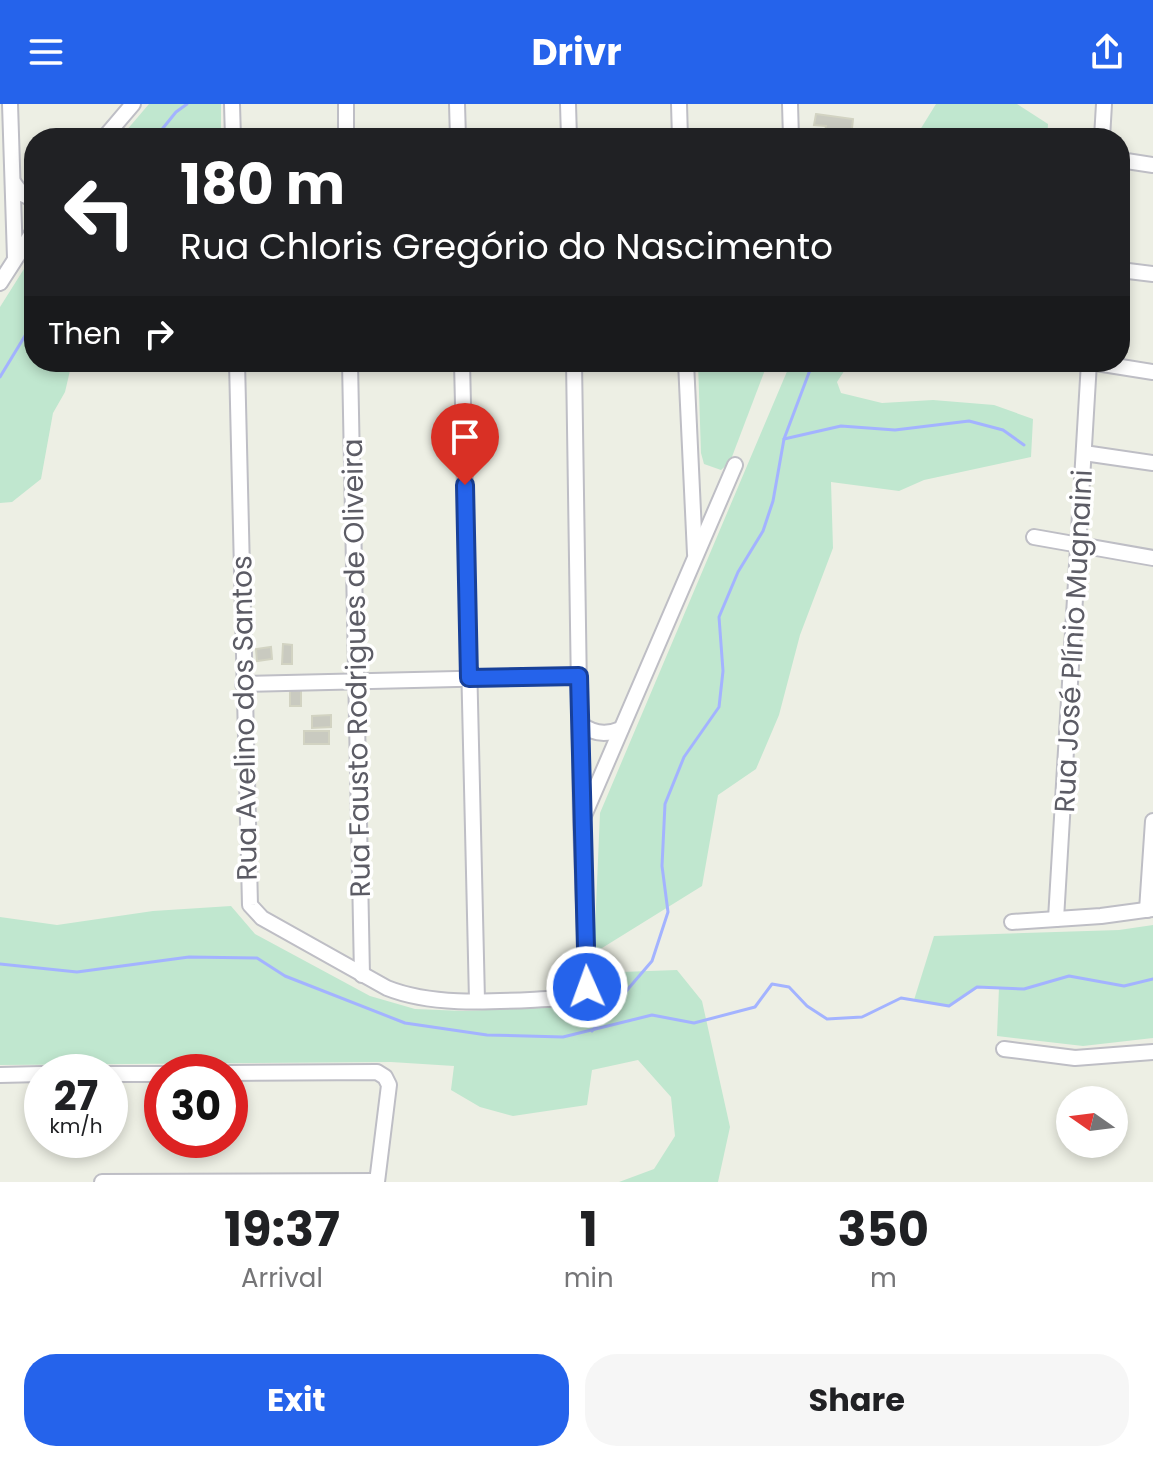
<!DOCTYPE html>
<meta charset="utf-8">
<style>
:root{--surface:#fff;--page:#f6f6f6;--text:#202124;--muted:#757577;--accent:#2563eb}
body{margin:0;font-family:Poppins,sans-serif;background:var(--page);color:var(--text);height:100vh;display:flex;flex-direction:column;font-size:30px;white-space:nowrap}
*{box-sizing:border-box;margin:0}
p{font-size:26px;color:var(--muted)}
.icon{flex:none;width:44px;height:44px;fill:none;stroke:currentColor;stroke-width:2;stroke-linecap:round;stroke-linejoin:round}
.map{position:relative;height:1078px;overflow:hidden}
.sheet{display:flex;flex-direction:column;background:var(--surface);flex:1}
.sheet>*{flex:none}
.banner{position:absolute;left:24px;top:24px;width:1106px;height:244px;border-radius:32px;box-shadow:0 4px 12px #0003;background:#202124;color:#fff;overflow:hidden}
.needle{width:52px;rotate:284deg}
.tools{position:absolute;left:1056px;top:982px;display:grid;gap:16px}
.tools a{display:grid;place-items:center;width:72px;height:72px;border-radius:50%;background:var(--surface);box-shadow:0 4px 12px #0003;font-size:40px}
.speed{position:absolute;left:24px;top:950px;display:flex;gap:16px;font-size:40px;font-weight:700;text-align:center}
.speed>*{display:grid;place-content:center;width:104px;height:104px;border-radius:50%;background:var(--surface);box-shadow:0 4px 12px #0003;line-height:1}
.speed small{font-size:20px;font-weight:400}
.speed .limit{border:12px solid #d22;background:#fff;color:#111}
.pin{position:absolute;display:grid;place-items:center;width:68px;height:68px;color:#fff;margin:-82px -34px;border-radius:50% 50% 50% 0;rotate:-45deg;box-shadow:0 0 8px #0007}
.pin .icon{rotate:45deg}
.me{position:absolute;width:88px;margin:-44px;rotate:358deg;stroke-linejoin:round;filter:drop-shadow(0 0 6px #0008)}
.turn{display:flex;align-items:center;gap:28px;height:168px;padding:0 24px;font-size:36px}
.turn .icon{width:104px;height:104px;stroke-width:2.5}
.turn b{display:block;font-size:56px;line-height:68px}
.then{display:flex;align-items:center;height:76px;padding:0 24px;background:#0003;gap:16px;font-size:30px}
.eta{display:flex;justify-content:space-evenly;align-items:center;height:136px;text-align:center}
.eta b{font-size:48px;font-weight:700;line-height:56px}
.primary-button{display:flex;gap:16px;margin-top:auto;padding:16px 24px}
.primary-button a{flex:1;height:92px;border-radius:32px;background:var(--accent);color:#fff;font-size:32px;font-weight:700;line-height:92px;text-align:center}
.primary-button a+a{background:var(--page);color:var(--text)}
header{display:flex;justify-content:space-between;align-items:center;height:104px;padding:0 24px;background:var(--accent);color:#fff;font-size:36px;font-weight:700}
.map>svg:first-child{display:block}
.green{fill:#c0e7cf}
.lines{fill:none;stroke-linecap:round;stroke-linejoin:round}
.stream{stroke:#a3b3ff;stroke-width:3}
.building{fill:#c9cac0;stroke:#d2d3c2;stroke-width:2}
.street-casing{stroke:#bebec5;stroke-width:18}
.street{stroke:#fff;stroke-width:14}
.route-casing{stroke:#184099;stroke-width:20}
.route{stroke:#2563eb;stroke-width:14}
.labels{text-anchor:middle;stroke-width:7;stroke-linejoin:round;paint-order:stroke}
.street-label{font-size:28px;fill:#5c5c65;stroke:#fff}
</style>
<header><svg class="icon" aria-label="menu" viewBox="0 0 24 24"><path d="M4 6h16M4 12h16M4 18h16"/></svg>Drivr<svg class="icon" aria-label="share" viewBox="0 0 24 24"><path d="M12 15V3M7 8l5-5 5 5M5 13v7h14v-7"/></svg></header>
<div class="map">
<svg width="1153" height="1078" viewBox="0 0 1153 1078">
<rect width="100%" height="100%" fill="#edefe4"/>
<g class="green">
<polygon points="149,0 221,0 221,34 120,34"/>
<polygon points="936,0 1017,0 1048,20 1047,34 915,34"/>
<polygon points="34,149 34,258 72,258 65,288 53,309 41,375 12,398 0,399 0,203"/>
<polygon points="698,258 768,258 730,358 721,366 704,360 701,349"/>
<polygon points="791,258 850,258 837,278 841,289 882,299 933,296 994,301 1033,315 1031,353 924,376 899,387 831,378 833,444 800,531 779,611 756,665 718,691 702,782 594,849 600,709"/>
<polygon points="231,802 255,830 370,892 415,905 463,907 581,902 589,897 593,889 593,869 677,866 702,897 730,1023 718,1078 619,1078 654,1065 675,1032 671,993 638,956 592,966 587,1001 513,1012 480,1003 451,986 454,962 391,958 0,961 0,813 57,821 153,807"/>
<polygon points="1153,821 1153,934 1083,942 997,932 999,883 977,883 949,902 914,896 934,832 1119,826"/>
</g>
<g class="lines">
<g class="stream">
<polyline points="155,34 176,8 187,0"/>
<polyline points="0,273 34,217"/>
<polyline points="784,335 841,322 895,326 969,317 1003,326 1024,341"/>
<polyline points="0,860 77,868 189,853 257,854 285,872 405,919 487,931 563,933 652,911 694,919 755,903 772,880 789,883 807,902 827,915 862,913 901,894 949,902 977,883 1024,885 1069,872 1124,882 1153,875"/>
<polyline points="592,927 652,857 668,808 662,762 665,700 684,653 719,603 723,567 719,513 738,468 763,427 773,397 784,335 813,258"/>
</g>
</g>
<g class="building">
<polygon points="816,10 853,15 851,34 824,32 826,22 814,21"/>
<polygon points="852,25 877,28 876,34 851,34"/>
<polygon points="283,540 292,541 292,560 282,560"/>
<polygon points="271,543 272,555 257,557 256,545"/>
<rect x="290" y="583" width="11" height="19"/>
<polygon points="331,611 331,623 312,624 312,612"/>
<rect x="304" y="627" width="25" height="13"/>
</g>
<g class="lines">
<defs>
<g id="street">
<polyline points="10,0 15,154"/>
<polyline points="232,0 233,34"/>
<polyline points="346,0 346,34"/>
<polyline points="457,0 458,34"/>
<polyline points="568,0 569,34"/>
<polyline points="679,0 680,34"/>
<polyline points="790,0 791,34"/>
<polyline points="104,34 133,0"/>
<polyline points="1102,34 1104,0"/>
<polyline points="1120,56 1153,61"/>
<polyline points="13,78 22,90 34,96"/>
<polyline points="1120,166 1153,170"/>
<polyline points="0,179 34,126"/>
<path d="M237 258 250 801 262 814 387 884C442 906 517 895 576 894L584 890 587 883 581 718 574 258"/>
<polyline points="350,258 362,871"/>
<polyline points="462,258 477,896"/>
<polyline points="686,258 695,450"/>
<polyline points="1090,258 1153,268"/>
<polyline points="1084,349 1153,359"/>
<polyline points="1034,433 1153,454"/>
<polyline points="243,580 579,572"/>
<path d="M581 620C593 630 607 631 621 625"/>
<polyline points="583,714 735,361"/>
<polyline points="1147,806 1153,717"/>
<polyline points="1056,815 1089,258"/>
<polyline points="1012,818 1101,812 1153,805"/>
<polyline points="1004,945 1075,954 1153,948"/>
<polyline points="230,969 377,968 385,973 389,981 377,1078"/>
<polyline points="110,970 162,970"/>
<polyline points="0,971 42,970"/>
<polyline points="102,1078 377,1077"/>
</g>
</defs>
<use href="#street" class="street-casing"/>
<use href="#street" class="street"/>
</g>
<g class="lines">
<defs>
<polyline id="route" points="465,381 469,574 579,572 587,883"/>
</defs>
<use href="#route" class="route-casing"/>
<use href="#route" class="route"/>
</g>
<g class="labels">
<g class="street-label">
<text transform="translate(1073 537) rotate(-87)" y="10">Rua José Plínio Mugnaini</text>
<text transform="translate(356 564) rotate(-91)" y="10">Rua Fausto Rodrigues de Oliveira</text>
<text transform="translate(244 614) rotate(-91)" y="10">Rua Avelino dos Santos</text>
</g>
</g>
</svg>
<div class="tools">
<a><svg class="needle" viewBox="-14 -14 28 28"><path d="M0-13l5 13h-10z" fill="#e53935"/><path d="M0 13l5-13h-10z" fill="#757577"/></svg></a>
</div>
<div class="speed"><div>27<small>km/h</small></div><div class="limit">30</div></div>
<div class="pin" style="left:465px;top:381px;background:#d93025"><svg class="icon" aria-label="arrive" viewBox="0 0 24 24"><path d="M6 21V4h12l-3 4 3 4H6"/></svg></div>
<svg class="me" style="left:587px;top:883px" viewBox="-20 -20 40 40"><circle r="17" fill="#2563eb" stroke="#fff" stroke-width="3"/><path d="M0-11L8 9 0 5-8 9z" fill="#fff"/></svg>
<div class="banner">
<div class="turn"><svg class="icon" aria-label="left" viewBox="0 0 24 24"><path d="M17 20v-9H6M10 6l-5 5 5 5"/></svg><div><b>180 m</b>Rua Chloris Gregório do Nascimento</div></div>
<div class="then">Then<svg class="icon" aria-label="right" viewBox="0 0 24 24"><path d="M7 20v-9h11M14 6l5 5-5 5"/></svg></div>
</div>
</div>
<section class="sheet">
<div class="eta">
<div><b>19:37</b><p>Arrival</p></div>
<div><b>1</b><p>min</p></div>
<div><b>350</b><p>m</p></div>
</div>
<div class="primary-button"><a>Exit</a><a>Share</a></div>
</section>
